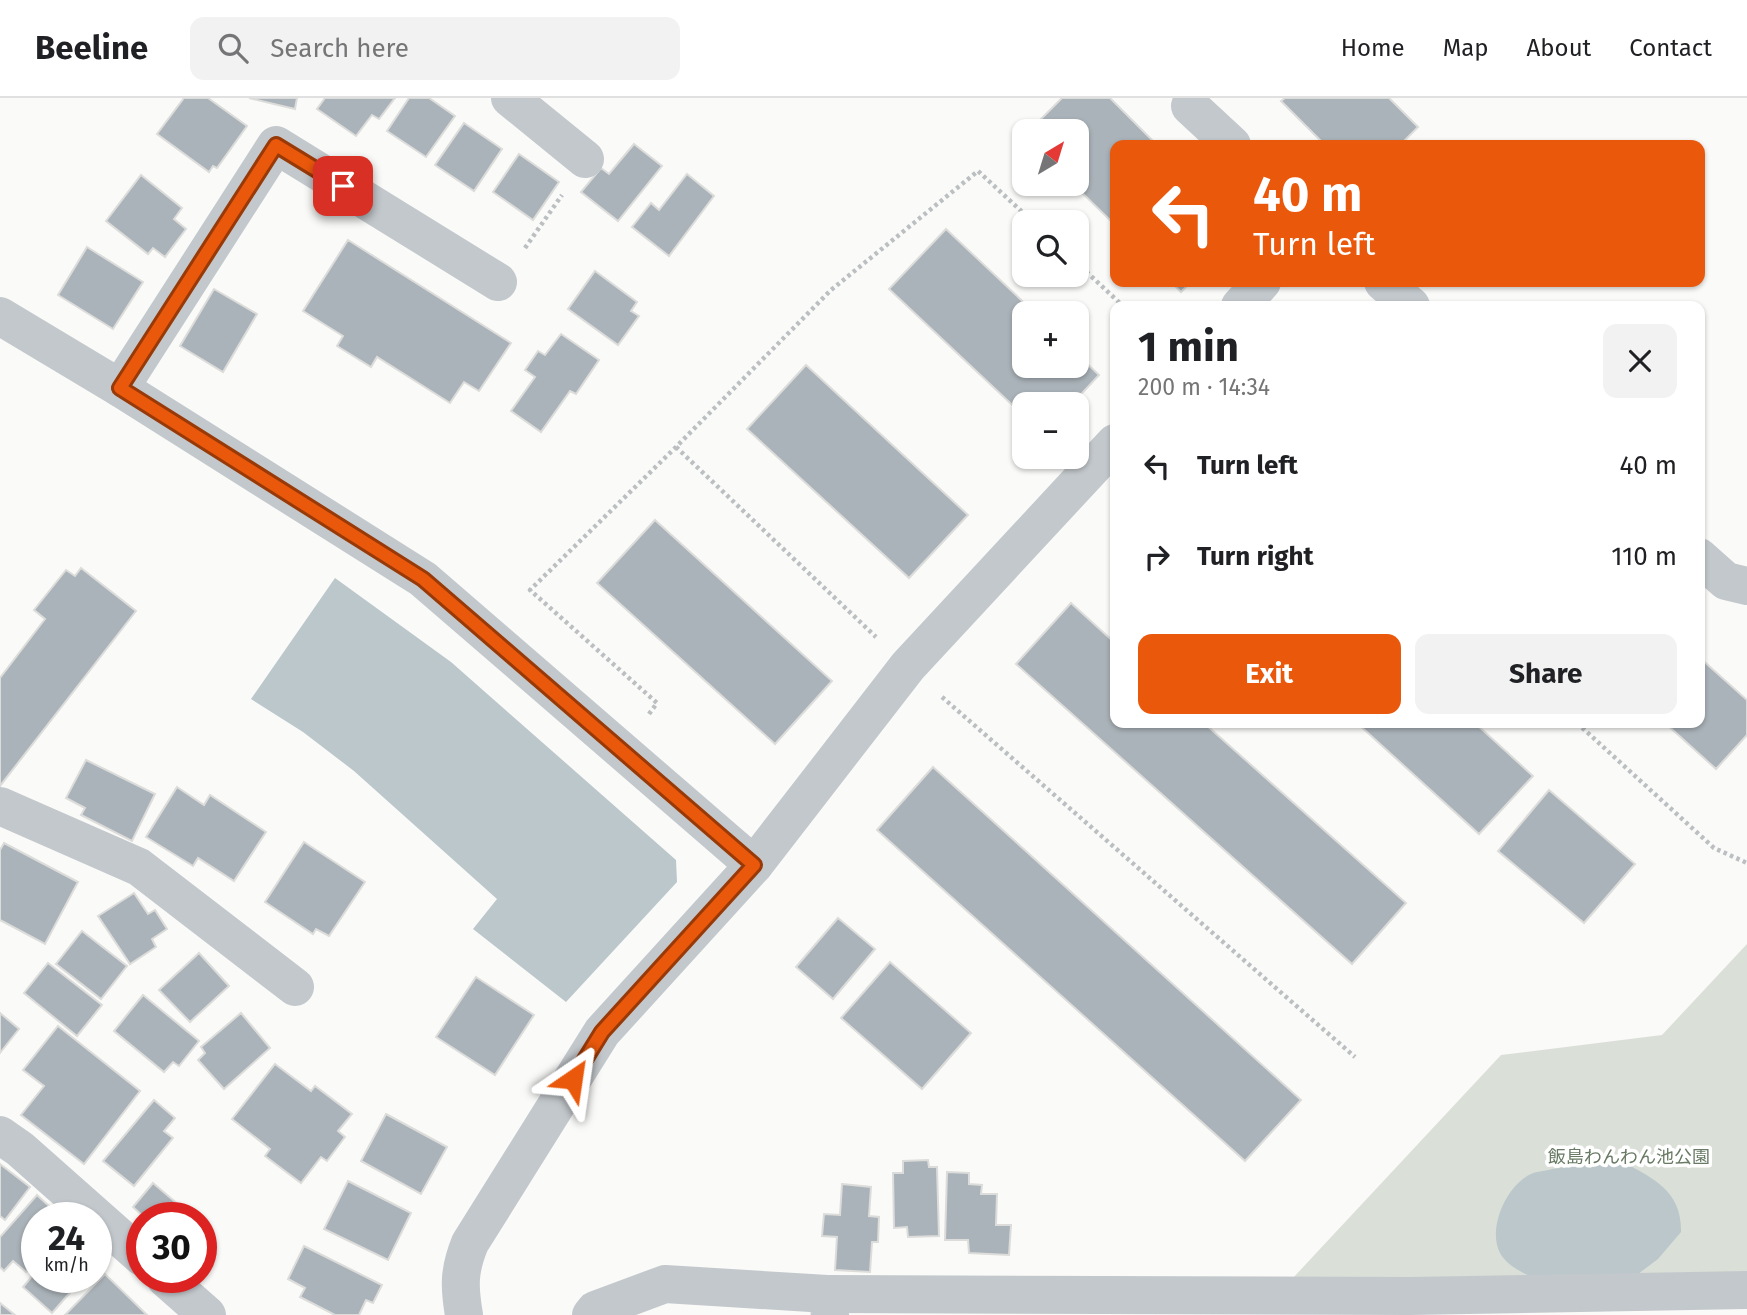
<!DOCTYPE html>
<meta charset="utf-8">
<style>
:root{--surface:#fff;--page:#f2f2f2;--text:#202124;--muted:#757577;--line:#e0e0e0;--accent:#ea580c}
body{margin:0;font-family:"Fira Sans","Noto Sans JP",sans-serif;background:var(--page);color:var(--text);height:100vh;display:flex;flex-direction:column;font-size:26px;white-space:nowrap}
*{box-sizing:border-box;margin:0}
p{font-size:23px;color:var(--muted)}
.icon{flex:none;width:38px;height:38px;fill:none;stroke:currentColor;stroke-width:2;stroke-linecap:round;stroke-linejoin:round}
.map{position:relative;flex:1;overflow:hidden}
.details{position:absolute;left:1110px;top:203px;width:595px;height:427px;display:flex;flex-direction:column;background:var(--surface);border-radius:14px;box-shadow:0 2px 5px #0004}
.details>*{flex:none}
.banner{position:absolute;left:1110px;top:42px;width:595px;height:147px;border-radius:14px;box-shadow:0 2px 5px #0004;background:#ea580c;color:#fff;overflow:hidden}
.needle{width:46px;rotate:38deg}
.buttons{position:absolute;left:1012px;top:21px;display:grid;gap:14px}
.buttons a{display:grid;place-items:center;width:77px;height:77px;border-radius:14px;background:var(--surface);box-shadow:0 2px 5px #0004;font-size:35px}
.speed{position:absolute;left:21px;top:1104px;display:flex;gap:14px;font-size:35px;font-weight:700;text-align:center}
.speed>*{display:grid;place-content:center;width:91px;height:91px;border-radius:50%;background:var(--surface);box-shadow:0 2px 5px #0004;line-height:1}
.speed small{font-size:18px;font-weight:400}
.speed .limit{border:10px solid #d22;background:#fff;color:#111}
.pin{position:absolute;display:grid;place-items:center;width:60px;height:60px;color:#fff;margin:-30px;border-radius:14px;box-shadow:0 4px 10px #0006}
.me{position:absolute;width:77px;margin:-38px;rotate:32deg;stroke-linejoin:round;filter:drop-shadow(0 0 5px #0008)}
.turn{display:flex;align-items:center;gap:24px;height:147px;padding:0 28px;font-size:32px}
.turn .icon{width:91px;height:91px;stroke-width:2.5}
.turn b{display:block;font-size:49px;line-height:60px}
.round{display:grid;place-items:center;flex:none;width:74px;height:74px;border-radius:14px;background:var(--page)}
.headline{display:flex;align-items:center;justify-content:space-between;height:119px;padding:0 28px}
h1{font-size:42px;font-weight:700;line-height:52px}
.action{display:flex;gap:14px;margin-top:auto;padding:14px 28px}
.action a{flex:1;height:80px;border-radius:14px;background:var(--accent);color:#fff;font-size:28px;font-weight:700;line-height:80px;text-align:center}
.action a+a{background:var(--page);color:var(--text)}
ul{padding:0;list-style:none}
li{display:flex;align-items:center;gap:21px;height:91px;padding:0 28px}
li div{flex:1}
li b{display:block;font-size:26px}
li em{font-style:normal}
header{display:flex;align-items:center;gap:42px;box-sizing:border-box;height:98px;padding:0 35px;background:var(--surface);border-bottom:2px solid var(--line)}
header strong{font-size:33px}
nav{display:flex;gap:38px;margin-inline-start:auto;font-size:24px}
.search{width:490px;height:63px;background:var(--page);display:flex;align-items:center;gap:18px;box-sizing:border-box;padding:0 24px;border-radius:14px;color:var(--muted);font-size:26px}
.map>svg:first-child{display:block}
.green{fill:#dadfd7}
.water{fill:#bbc7cb}
.building{fill:#aab3b9;stroke:#dcdcda;stroke-width:2}
.lines{fill:none;stroke-linecap:round;stroke-linejoin:round}
.path{stroke:#bbbfc2;stroke-width:4.5;stroke-dasharray:3.5 3.5;stroke-linecap:butt}
.minor{stroke:#c3c8cc;stroke-width:38}
.route-casing{stroke:#983908;stroke-width:18}
.route{stroke:#ea580c;stroke-width:12}
.labels{text-anchor:middle;stroke-width:7;stroke-linejoin:round;paint-order:stroke}
.park-label{font-size:18px;fill:#687a64;stroke:#fff}
</style>
<header>
<strong>Beeline</strong>
<div class="search"><svg class="icon" aria-label="search" viewBox="0 0 24 24"><circle cx="10" cy="10" r="6"/><path d="M15 15l6 6"/></svg>Search here</div>
<nav><a>Home</a><a>Map</a><a>About</a><a>Contact</a></nav>
</header>
<div class="map">
<svg width="1747" height="1217" viewBox="0 0 1747 1217">
<rect width="100%" height="100%" fill="#fafaf8"/>
<polygon class="green" points="1747,846 1747,1175 1292,1181 1501,957 1662,937"/>
<g class="water">
<polygon points="335,480 451,564 676,762 677,784 566,904 473,831 497,801 354,673 303,634 251,601"/>
<path d="M1623 1064C1655 1081 1682 1094 1681 1134L1658 1161 1638 1176 1530 1178C1519 1173 1506 1166 1500 1155 1487 1130 1507 1087 1531 1076 1537 1073 1546 1073 1552 1071 1576 1067 1599 1066 1623 1064Z"/>
</g>
<g class="building">
<polygon points="184,0 208,0 247,28 217,70 213,68 209,74 157,36"/>
<polygon points="249,0 297,0 295,11"/>
<polygon points="325,0 395,0 379,21 372,17 356,38 317,11"/>
<polygon points="409,0 429,0 455,18 426,59 387,33"/>
<polygon points="1062,0 1110,0 1157,47 1115,47 1115,127 1073,86 1076,86 1076,33 1029,33"/>
<polygon points="1285,0 1389,0 1418,29 1400,47 1325,47 1281,3"/>
<polygon points="464,25 502,51 474,93 435,67"/>
<polygon points="634,46 662,68 618,123 581,94 601,70 609,76"/>
<polygon points="519,56 559,84 533,122 493,94"/>
<polygon points="687,76 714,98 669,158 632,129 651,105 659,112"/>
<polygon points="141,77 182,110 174,121 186,131 165,159 153,150 148,156 106,123"/>
<polygon points="946,131 1035,215 1024,215 1024,268 1076,268 1076,255 1099,277 1072,306 1024,306 1024,318 889,191"/>
<polygon points="348,142 511,245 479,293 464,284 450,305 377,259 371,269 337,248 343,238 303,213"/>
<polygon points="87,149 143,184 113,231 58,197"/>
<polygon points="595,173 637,204 631,213 639,218 618,247 568,211"/>
<polygon points="1171,184 1191,184 1181,194"/>
<polygon points="214,191 257,216 223,274 180,248"/>
<polygon points="561,236 599,262 576,296 570,293 541,334 511,313 535,279 525,272 538,253 545,257"/>
<polygon points="806,267 968,417 909,480 747,331"/>
<polygon points="655,422 832,583 775,646 597,485"/>
<polygon points="81,470 136,513 0,688 0,580 45,521 34,512 66,472 75,478"/>
<polygon points="1071,505 1115,545 1115,625 1204,625 1406,805 1352,866 1016,566"/>
<polygon points="1699,559 1747,602 1747,637 1716,671 1665,625 1699,625"/>
<polygon points="1357,625 1475,625 1533,678 1479,736"/>
<polygon points="86,662 155,696 132,743 81,717 85,710 66,700"/>
<polygon points="933,669 1301,1002 1245,1063 877,732"/>
<polygon points="177,689 204,707 210,697 266,734 234,783 198,760 193,768 146,739"/>
<polygon points="1549,692 1635,766 1584,825 1498,753"/>
<polygon points="304,744 365,784 329,838 316,831 313,836 265,804"/>
<polygon points="4,745 78,784 45,846 0,822 0,752"/>
<polygon points="134,795 148,816 155,812 167,831 152,841 156,849 130,866 98,818"/>
<polygon points="838,820 875,851 833,901 796,869"/>
<polygon points="82,833 127,868 101,901 56,866"/>
<polygon points="199,855 229,888 190,924 159,892"/>
<polygon points="890,864 971,935 922,991 841,920"/>
<polygon points="48,865 102,907 77,938 24,895"/>
<polygon points="476,879 534,917 495,977 436,939"/>
<polygon points="143,897 199,943 179,968 173,964 164,974 114,933"/>
<polygon points="0,915 19,931 0,955"/>
<polygon points="241,915 270,950 224,991 198,962 205,955 201,949"/>
<polygon points="58,928 140,993 84,1066 21,1017 44,988 23,972"/>
<polygon points="275,966 311,993 315,988 352,1016 338,1033 345,1039 327,1063 321,1059 301,1085 265,1058 270,1051 232,1021"/>
<polygon points="154,1002 175,1020 164,1033 173,1040 134,1088 103,1063"/>
<polygon points="386,1016 447,1049 421,1096 361,1063"/>
<polygon points="928,1062 929,1069 937,1069 939,1138 908,1139 907,1129 894,1130 893,1075 903,1075 903,1063"/>
<polygon points="0,1066 30,1089 5,1122 0,1118"/>
<polygon points="947,1074 969,1075 969,1086 982,1087 981,1096 997,1096 996,1127 1011,1127 1009,1157 969,1155 968,1142 945,1142"/>
<polygon points="348,1083 411,1115 388,1162 324,1131"/>
<polygon points="153,1085 194,1120 145,1120 133,1109"/>
<polygon points="842,1086 871,1089 869,1118 879,1119 878,1144 872,1144 870,1174 835,1172 837,1139 822,1138 824,1116 840,1117"/>
<polygon points="37,1097 62,1120 37,1120 37,1162 26,1174 13,1163 4,1173 0,1169 0,1139"/>
<polygon points="201,1126 210,1134 201,1144"/>
<polygon points="304,1148 382,1187 373,1205 366,1202 359,1217 335,1217 300,1199 305,1190 288,1181"/>
<polygon points="37,1172 37,1180 83,1180 52,1215 23,1189"/>
<polygon points="105,1176 147,1217 65,1217"/>
<polygon points="0,1205 15,1217 0,1217"/>
</g>
<g class="lines">
<g class="path">
<polyline points="525,150 562,97"/>
<polyline points="1076,164 1123,208"/>
<polyline points="676,349 876,539"/>
<polyline points="942,599 1355,959"/>
<polyline points="649,616 657,605 530,492 676,349 831,192 978,73 1033,124"/>
<polyline points="1577,625 1714,750 1747,765"/>
</g>
<g class="minor">
<polyline points="510,0 585,61"/>
<polyline points="1190,8 1232,47"/>
<polyline points="1383,184 1411,208"/>
<polyline points="1240,208 1262,184"/>
<polyline points="0,218 120,290 423,481 754,767"/>
<polyline points="120,290 276,47 498,184"/>
<polyline points="1699,459 1726,483 1747,488"/>
<polyline points="0,708 139,769 295,889"/>
<polyline points="0,1037 20,1051 142,1159"/>
<polyline points="165,1180 207,1217"/>
<polyline points="827,1196 1410,1198 1747,1192"/>
<path d="M464 1217C459 1188 459 1172 470 1145L602 934 754 767 908 568 1115 345"/>
<polyline points="591,1217 595,1212 665,1186 827,1196 830,1217"/>
</g>
</g>
<g class="lines">
<defs>
<polyline id="route" points="343,88 276,47 120,290 423,481 754,767 602,934 573,981"/>
</defs>
<use href="#route" class="route-casing"/>
<use href="#route" class="route"/>
</g>
<g class="labels">
<g class="park-label">
<text x="1629" y="1065">飯島わんわん池公園</text>
</g>
</g>
</svg>
<div class="buttons">
<a><svg class="needle" viewBox="-14 -14 28 28"><path d="M0-13l5 13h-10z" fill="#e53935"/><path d="M0 13l5-13h-10z" fill="#757577"/></svg></a>
<a><svg class="icon" aria-label="search" viewBox="0 0 24 24"><circle cx="10" cy="10" r="6"/><path d="M15 15l6 6"/></svg></a>
<a>+</a>
<a>−</a>
</div>
<div class="speed"><div>24<small>km/h</small></div><div class="limit">30</div></div>
<div class="pin" style="left:343px;top:88px;background:#d93025"><svg class="icon" aria-label="arrive" viewBox="0 0 24 24"><path d="M6 21V4h12l-3 4 3 4H6"/></svg></div>
<svg class="me" style="left:573px;top:981px" viewBox="-20 -20 40 40"><path d="M0-17L14 15 0 8-14 15z" fill="#ea580c" stroke="#fff" stroke-width="4"/></svg>
<div class="banner">
<div class="turn"><svg class="icon" aria-label="left" viewBox="0 0 24 24"><path d="M17 20v-9H6M10 6l-5 5 5 5"/></svg><div><b>40 m</b>Turn left</div></div>
</div>
<section class="details">
<div class="headline"><div><h1>1 min</h1><p>200 m · 14:34</p></div><a class="round"><svg class="icon" aria-label="close" viewBox="0 0 24 24"><path d="M6 6l12 12M18 6L6 18"/></svg></a></div>
<ul>
<li><svg class="icon" aria-label="left" viewBox="0 0 24 24"><path d="M17 20v-9H6M10 6l-5 5 5 5"/></svg><div><b>Turn left</b></div><em>40 m</em></li>
<li><svg class="icon" aria-label="right" viewBox="0 0 24 24"><path d="M7 20v-9h11M14 6l5 5-5 5"/></svg><div><b>Turn right</b></div><em>110 m</em></li>
</ul>
<div class="action"><a>Exit</a><a>Share</a></div>
</section>
</div>
